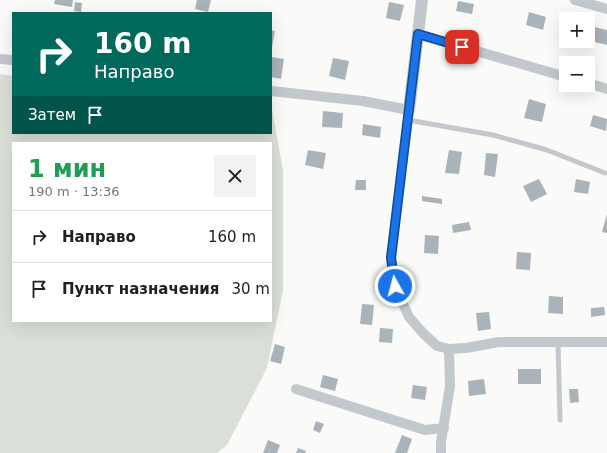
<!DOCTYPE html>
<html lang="ru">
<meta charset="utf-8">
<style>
:root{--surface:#fff;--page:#f2f2f2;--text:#202124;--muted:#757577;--line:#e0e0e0}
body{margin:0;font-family:"DejaVu Sans",sans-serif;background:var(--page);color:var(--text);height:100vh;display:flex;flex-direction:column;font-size:15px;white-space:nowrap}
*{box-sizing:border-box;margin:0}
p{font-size:13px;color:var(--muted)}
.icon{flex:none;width:22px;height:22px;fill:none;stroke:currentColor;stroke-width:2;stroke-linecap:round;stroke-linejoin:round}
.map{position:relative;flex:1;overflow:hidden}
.panel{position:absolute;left:12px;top:142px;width:260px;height:180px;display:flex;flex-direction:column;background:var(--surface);border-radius:0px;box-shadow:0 4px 16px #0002}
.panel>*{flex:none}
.hud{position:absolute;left:12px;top:12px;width:260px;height:122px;border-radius:0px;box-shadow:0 4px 16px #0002;background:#00695c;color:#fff;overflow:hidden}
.buttons{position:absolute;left:559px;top:12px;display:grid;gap:8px}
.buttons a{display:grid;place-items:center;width:36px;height:36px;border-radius:0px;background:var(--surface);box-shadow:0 4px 16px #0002;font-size:20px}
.pin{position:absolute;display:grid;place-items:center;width:34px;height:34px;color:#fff;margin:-17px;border-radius:8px;box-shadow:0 2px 6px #0006}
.me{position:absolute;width:44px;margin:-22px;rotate:353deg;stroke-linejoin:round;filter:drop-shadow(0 0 3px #0008)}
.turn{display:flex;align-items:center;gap:14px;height:84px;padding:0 16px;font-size:18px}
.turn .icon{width:52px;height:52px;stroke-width:2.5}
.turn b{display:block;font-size:28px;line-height:34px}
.then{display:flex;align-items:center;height:38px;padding:0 16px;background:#0003;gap:8px;font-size:15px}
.round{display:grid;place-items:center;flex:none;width:42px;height:42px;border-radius:0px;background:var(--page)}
.overview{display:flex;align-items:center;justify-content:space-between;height:68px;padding:0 16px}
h1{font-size:24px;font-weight:800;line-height:30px;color:#1e9e55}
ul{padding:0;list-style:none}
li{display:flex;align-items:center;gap:12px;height:52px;padding:0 16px;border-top:1px solid var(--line)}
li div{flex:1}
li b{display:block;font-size:15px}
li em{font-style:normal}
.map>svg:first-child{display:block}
.green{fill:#dadfd7;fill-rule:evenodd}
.building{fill:#aab3b9}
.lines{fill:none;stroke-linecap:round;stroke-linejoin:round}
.service{stroke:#c3c8cc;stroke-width:5}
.minor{stroke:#c3c8cc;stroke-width:10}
.tertiary{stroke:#c3c8cc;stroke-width:12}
.route-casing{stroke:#114b97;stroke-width:10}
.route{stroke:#1a73e8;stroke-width:7}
</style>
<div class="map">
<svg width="607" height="453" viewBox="0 0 607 453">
<rect width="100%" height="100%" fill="#fafaf8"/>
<path class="green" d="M0 74 13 76V133H271V103L283 171V290L267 368 227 445 217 453H0ZM13 143H271V321H13Z"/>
<g class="building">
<polygon points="55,0 73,0 72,7 54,4"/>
<polygon points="197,0 211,0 208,12 195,9"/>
<polygon points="458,1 474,4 472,14 456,11"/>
<polygon points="75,2 82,3 81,12 74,11"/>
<polygon points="389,2 404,5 400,21 386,18"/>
<polygon points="529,12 546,17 543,30 526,25"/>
<polygon points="595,27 607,30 607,45 591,41"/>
<polygon points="271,30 275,31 272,47 271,47"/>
<polygon points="272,57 284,59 281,79 271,77"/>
<polygon points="333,58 349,61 345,80 329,76"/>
<polygon points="529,99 546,104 542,122 524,118"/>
<polygon points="323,111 343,113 342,128 322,127"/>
<polygon points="593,115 607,119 606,131 590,126"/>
<polygon points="363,124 381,127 380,138 362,135"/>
<polygon points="308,150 326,153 323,169 305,165"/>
<polygon points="449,150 462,152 459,174 445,173"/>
<polygon points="486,153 498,154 495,177 484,175"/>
<polygon points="539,179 547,194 531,202 523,186"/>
<polygon points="576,179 590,182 588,194 574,192"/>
<polygon points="356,180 366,180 366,190 355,190"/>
<polygon points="422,196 442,199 442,204 422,201"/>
<polygon points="607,214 607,233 602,232"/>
<polygon points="469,222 471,230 453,233 452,225"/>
<polygon points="425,235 439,236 438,254 424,253"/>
<polygon points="517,252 531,253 530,270 516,269"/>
<polygon points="549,296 563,297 563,314 548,313"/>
<polygon points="362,304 374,305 372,325 360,324"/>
<polygon points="604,307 605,315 591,317 591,308"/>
<polygon points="489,312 491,329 478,331 476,313"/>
<polygon points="380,328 393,329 392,343 379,342"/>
<polygon points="275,344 285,347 281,364 270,361"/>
<rect x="518" y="369" width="23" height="15"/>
<polygon points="323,375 338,379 335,391 320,387"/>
<polygon points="484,379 486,394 469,396 468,381"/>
<polygon points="413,385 427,387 425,400 411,398"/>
<polygon points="569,389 578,389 579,402 570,403"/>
<polygon points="316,421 324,424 320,433 313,430"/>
<polygon points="402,435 412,439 407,453 395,453"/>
<polygon points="268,440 280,445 277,453 263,453"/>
<polygon points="298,448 306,451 305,453 296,453"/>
</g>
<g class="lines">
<g class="service">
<polyline points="408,120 493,135 547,150 605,173"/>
<polyline points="558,342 560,420"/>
</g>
<g class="minor">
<polyline points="575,0 607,9"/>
<polyline points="418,34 566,77"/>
<polyline points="0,59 13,60"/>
<polyline points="588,83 607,89"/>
<polyline points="271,91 363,101 409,110 391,258 395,286 409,317 423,333 437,346 449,349 466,348 499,342 607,342"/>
<polyline points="296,389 425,430 444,428"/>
<polyline points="441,453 441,442 450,386 449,349"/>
</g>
<polyline class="tertiary" points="409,110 422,0"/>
</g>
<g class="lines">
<defs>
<polyline id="route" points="395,286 391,258 418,34 462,47"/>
</defs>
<use href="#route" class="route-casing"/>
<use href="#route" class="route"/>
</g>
</svg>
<div class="buttons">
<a>+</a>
<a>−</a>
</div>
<div class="pin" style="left:462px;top:47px;background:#d93025"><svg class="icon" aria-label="arrive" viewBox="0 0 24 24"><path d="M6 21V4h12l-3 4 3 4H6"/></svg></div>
<svg class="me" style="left:395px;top:286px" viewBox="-20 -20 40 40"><circle r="17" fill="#1a73e8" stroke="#fff" stroke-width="3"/><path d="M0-11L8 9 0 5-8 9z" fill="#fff"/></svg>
<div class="hud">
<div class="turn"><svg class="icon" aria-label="right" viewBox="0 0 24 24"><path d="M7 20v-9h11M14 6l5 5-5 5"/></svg><div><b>160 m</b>Направо</div></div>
<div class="then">Затем<svg class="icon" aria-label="arrive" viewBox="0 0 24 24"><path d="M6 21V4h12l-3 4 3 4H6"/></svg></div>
</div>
<section class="panel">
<div class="overview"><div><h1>1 мин</h1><p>190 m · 13:36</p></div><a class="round"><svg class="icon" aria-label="close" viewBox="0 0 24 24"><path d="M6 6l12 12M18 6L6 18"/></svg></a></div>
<ul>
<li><svg class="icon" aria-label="right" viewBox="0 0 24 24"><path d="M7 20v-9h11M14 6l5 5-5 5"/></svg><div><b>Направо</b></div><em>160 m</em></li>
<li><svg class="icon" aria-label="arrive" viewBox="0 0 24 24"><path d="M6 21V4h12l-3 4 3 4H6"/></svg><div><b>Пункт назначения</b></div><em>30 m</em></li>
</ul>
</section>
</div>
